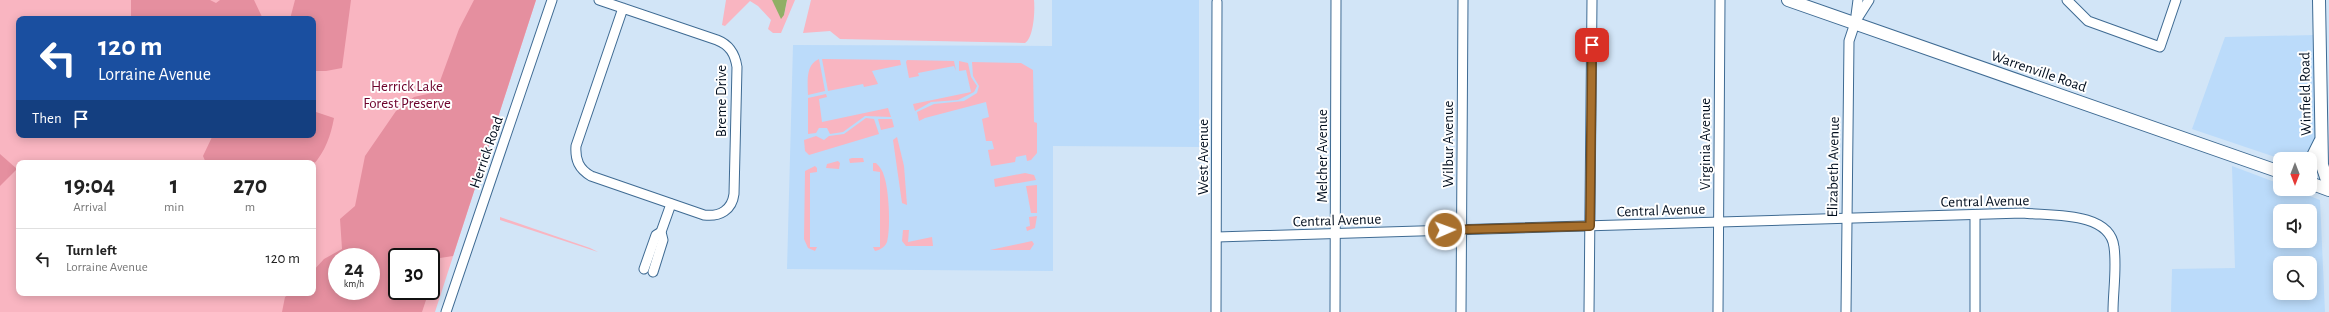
<!DOCTYPE html>
<style>
:root{--surface:#fff;--page:#f2f2f2;--text:#222;--muted:#767676;--line:#e0e0e0}
body{margin:0;font-family:"Alegreya Sans",sans-serif;background:var(--page);color:var(--text);height:100vh;display:flex;flex-direction:column;font-size:15px;white-space:nowrap}
*{box-sizing:border-box;margin:0}
p{font-size:13px;color:var(--muted)}
.icon{flex:none;width:22px;height:22px;fill:none;stroke:currentColor;stroke-width:2;stroke-linecap:round;stroke-linejoin:round}
.map{position:relative;flex:1;overflow:hidden}
.drawer{position:absolute;left:16px;top:160px;width:300px;height:136px;display:flex;flex-direction:column;background:var(--surface);border-radius:8px;box-shadow:0 2px 10px #0003}
.drawer>*{flex:none}
.hud{position:absolute;left:16px;top:16px;width:300px;height:122px;border-radius:8px;box-shadow:0 2px 10px #0003;background:#1a4fa0;color:#fff;overflow:hidden}
.needle{width:26px;rotate:180deg}
.controls{position:absolute;left:2273px;top:152px;display:grid;gap:8px}
.controls a{display:grid;place-items:center;width:44px;height:44px;border-radius:8px;background:var(--surface);box-shadow:0 2px 10px #0003;font-size:20px}
.speed{position:absolute;left:328px;top:248px;display:flex;gap:8px;font-size:20px;font-weight:700;text-align:center}
.speed>*{display:grid;place-content:center;width:52px;height:52px;border-radius:50%;background:var(--surface);box-shadow:0 2px 10px #0003;line-height:1}
.speed small{font-size:10px;font-weight:400}
.speed .limit{border:2px solid #111;border-radius:6px;background:#fff;color:#111}
.pin{position:absolute;display:grid;place-items:center;width:34px;height:34px;color:#fff;margin:-17px;border-radius:8px;box-shadow:0 2px 6px #0006}
.me{position:absolute;width:44px;margin:-22px;rotate:88deg;stroke-linejoin:round;filter:drop-shadow(0 0 3px #0008)}
.turn{display:flex;align-items:center;gap:14px;height:84px;padding:0 16px;font-size:18px}
.turn .icon{width:52px;height:52px;stroke-width:2.5}
.turn b{display:block;font-size:28px;line-height:34px}
.then{display:flex;align-items:center;height:38px;padding:0 16px;background:#0003;gap:8px;font-size:15px}
.eta{display:flex;justify-content:space-evenly;align-items:center;height:68px;text-align:center}
.eta b{font-size:24px;font-weight:600;line-height:28px}
ul{padding:0;list-style:none}
li{display:flex;align-items:center;gap:12px;height:60px;padding:0 16px;border-top:1px solid var(--line)}
li div{flex:1}
li b{display:block;font-size:15px}
li em{font-style:normal}
.map>svg:first-child{display:block}
.built{fill:#bbdbfa;fill-rule:evenodd}
.green{fill:#f9b5c1;fill-rule:evenodd}
.forest{fill:#e58f9f;fill-rule:evenodd}
.water{fill:#90af65}
.lines{fill:none;stroke-linecap:round;stroke-linejoin:round}
.minor-casing{stroke:#3f6b93;stroke-width:11}
.major-casing{stroke:#3f6b93;stroke-width:14}
.minor{stroke:#fff;stroke-width:9}
.major{stroke:#fff;stroke-width:12}
.route-casing{stroke:#6d491d;stroke-width:10}
.route{stroke:#a8702d;stroke-width:7}
.labels{text-anchor:middle;stroke-width:4;stroke-linejoin:round;paint-order:stroke}
.street-label{font-size:15px;fill:#000d1d;stroke:#fff}
.park-label{font-size:15px;fill:#6d022c;stroke:#fff}
</style>
<div class="map">
<svg width="2329" height="312" viewBox="0 0 2329 312">
<rect width="100%" height="100%" fill="#d2e5f7"/>
<g class="built">
<polygon points="1052,0 1199,0 1199,147 1053,146 1053,131 1053,271 787,269 793,45 1052,46"/>
<polygon points="2315,35 2317,135 2307,159 2281,159 2192,129 2225,37"/>
<path d="M2232 166 2280 184V189H2292L2320 200 2325 312H2171L2172 269 2235 268ZM2280 211H2310V241H2280ZM2280 263H2310V293H2280Z"/>
</g>
<g class="green">
<path d="M0 0H536L435 312H0ZM19 19H313V135H19ZM19 163H313V293H19ZM337 257H371V291H337ZM397 257H431V291H397Z"/>
<polygon points="726,0 772,0 784,15 787,0 795,0 781,33 773,33 768,29 771,20 758,6 750,1 725,26 722,25"/>
<path d="M811 0H1034C1035 10 1034 37 1025 43L840 39 830 31 803 33Z"/>
<path d="M819 59 825 91 808 95C808 82 805 65 819 59Z"/>
<polygon points="822,59 900,60 901,65 872,71 878,84 864,87 863,84 828,91"/>
<polygon points="907,60 954,61 956,71 954,66 918,73 919,76 909,78 906,62"/>
<polygon points="959,61 968,63 971,77 977,86 974,92 958,100 931,102 915,111 913,104 971,92 966,70 959,71"/>
<polygon points="972,62 1021,63 1033,70 1034,122 1037,123 1037,153 1031,160 1027,161 1026,155 1016,157 1015,162 991,166 988,150 994,149 992,141 986,141 982,119 989,117 986,102 925,118 919,121 917,112 934,104 964,101 977,93 979,86 973,76"/>
<polygon points="826,94 827,97 819,99 822,122 888,108 891,117 865,116 843,132 830,134 827,128 819,128 816,133 808,134 808,98"/>
<polygon points="866,118 874,119 879,134 809,155 805,151 804,140 816,136 824,140 829,136 844,134"/>
<polygon points="878,119 892,119 894,127 881,130"/>
<polygon points="897,137 904,166 907,205 902,203 893,140"/>
<polygon points="852,158 863,158 864,162 850,163 849,159"/>
<polygon points="838,161 840,163 839,169 826,168 827,164"/>
<path d="M873 163H876C880 167 883 171 884 176 889 189 891 229 887 242 885 247 880 250 875 251L873 247H880V172L873 171Z"/>
<polygon points="815,166 817,168 817,172 810,173 810,247 817,247 815,251 808,248 804,239 805,171"/>
<polygon points="1025,173 1034,175 1036,180 995,187 994,179"/>
<polygon points="1037,185 1037,213 1031,213 1026,186"/>
<polygon points="1037,216 1035,228 1027,231 1026,227 1030,226 1029,217"/>
<polygon points="500,217 590,248 598,252 500,220"/>
<polygon points="903,230 909,230 908,242 932,237 933,246 906,246 902,241"/>
<polygon points="1032,241 1034,244 1030,250 990,250"/>
</g>
<g class="forest">
<polygon points="131,0 210,0 216,3 220,0 254,0 263,19 131,19"/>
<polygon points="295,0 351,0 342,68 326,71 313,71 313,19 290,19"/>
<path d="M474 0H536L453 256 440 258 431 285V257H397V291H429L422 312H282L285 297 291 293H313V271L324 259 342 249 340 219 355 206 365 156 396 111 414 97 436 92 459 29ZM337 257H371V291H337Z"/>
<path d="M313 111 334 118C331 135 325 152 313 165L206 163 203 156 213 135H313Z"/>
<polygon points="0,154 17,169 0,186"/>
</g>
<polygon class="water" points="772,0 787,0 784,15 781,19"/>
<g class="lines">
<defs>
<g id="minor">
<path d="M599 0 717 40C730 45 735 54 737 67L734 194C732 210 720 217 704 215L591 176C579 169 575 160 576 146L623 8"/>
<polyline points="2067,0 2088,21 2160,47 2176,0"/>
<polyline points="1855,22 1869,0"/>
<path d="M1217 237 2023 213C2050 216 2110 211 2114 247 2117 268 2113 291 2113 312"/>
<polyline points="644,269 656,235 661,232"/>
<polyline points="653,272 663,240 661,232 671,204"/>
<polyline points="446,312 552,0"/>
<polyline points="1216,312 1217,2"/>
<polyline points="1335,312 1336,0"/>
<polyline points="1461,312 1463,0"/>
<polyline points="1589,312 1592,0"/>
<polyline points="1718,312 1720,0"/>
<polyline points="1846,312 1849,41 1855,23 1858,0"/>
<polyline points="1975,312 1975,215"/>
</g>
<g id="major">
<polyline points="1788,0 2280,172"/>
<polyline points="2319,0 2322,165 2329,186"/>
<polyline points="2310,162 2320,142"/>
<polyline points="2310,183 2329,190"/>
</g>
</defs>
<use href="#minor" class="minor-casing"/>
<use href="#major" class="major-casing"/>
<use href="#minor" class="minor"/>
<use href="#major" class="major"/>
</g>
<g class="lines">
<defs>
<polyline id="route" points="1445,230 1590,226 1592,45"/>
</defs>
<use href="#route" class="route-casing"/>
<use href="#route" class="route"/>
</g>
<g class="labels">
<g class="street-label">
<text transform="translate(2039 71) rotate(19)" y="5">Warrenville Road</text>
<text transform="translate(2305 94) rotate(-91)" y="5">Winfield Road</text>
<text transform="translate(721 101) rotate(-90)" y="5">Breme Drive</text>
<text transform="translate(1448 144) rotate(-90)" y="5">Wilbur Avenue</text>
<text transform="translate(1705 144) rotate(-90)" y="5">Virginia Avenue</text>
<text transform="translate(486 152) rotate(-71)" y="5">Herrick Road</text>
<text transform="translate(1322 156) rotate(-90)" y="5">Melcher Avenue</text>
<text transform="translate(1203 157) rotate(-90)" y="5">West Avenue</text>
<text transform="translate(1833 167) rotate(-89)" y="5">Elizabeth Avenue</text>
<text transform="translate(1985 201) rotate(-1)" y="5">Central Avenue</text>
<text transform="translate(1661 210) rotate(-2)" y="5">Central Avenue</text>
<text transform="translate(1337 220) rotate(-2)" y="5">Central Avenue</text>
</g>
<g class="park-label">
<text x="407" y="91">Herrick Lake<tspan x="407" dy="17">Forest Preserve</tspan></text>
</g>
</g>
</svg>
<div class="controls">
<a><svg class="needle" viewBox="-14 -14 28 28"><path d="M0-13l5 13h-10z" fill="#e53935"/><path d="M0 13l5-13h-10z" fill="#767676"/></svg></a>
<a><svg class="icon" aria-label="sound" viewBox="0 0 24 24"><path d="M4 9h4l5-4v14l-5-4H4zM17 9q2 3 0 6"/></svg></a>
<a><svg class="icon" aria-label="search" viewBox="0 0 24 24"><circle cx="10" cy="10" r="6"/><path d="M15 15l6 6"/></svg></a>
</div>
<div class="speed"><div>24<small>km/h</small></div><div class="limit">30</div></div>
<div class="pin" style="left:1592px;top:45px;background:#d93025"><svg class="icon" aria-label="arrive" viewBox="0 0 24 24"><path d="M6 21V4h12l-3 4 3 4H6"/></svg></div>
<svg class="me" style="left:1445px;top:230px" viewBox="-20 -20 40 40"><circle r="17" fill="#a8702d" stroke="#fff" stroke-width="3"/><path d="M0-11L8 9 0 5-8 9z" fill="#fff"/></svg>
<div class="hud">
<div class="turn"><svg class="icon" aria-label="left" viewBox="0 0 24 24"><path d="M17 20v-9H6M10 6l-5 5 5 5"/></svg><div><b>120 m</b>Lorraine Avenue</div></div>
<div class="then">Then<svg class="icon" aria-label="arrive" viewBox="0 0 24 24"><path d="M6 21V4h12l-3 4 3 4H6"/></svg></div>
</div>
<section class="drawer">
<div class="eta">
<div><b>19:04</b><p>Arrival</p></div>
<div><b>1</b><p>min</p></div>
<div><b>270</b><p>m</p></div>
</div>
<ul>
<li><svg class="icon" aria-label="left" viewBox="0 0 24 24"><path d="M17 20v-9H6M10 6l-5 5 5 5"/></svg><div><b>Turn left</b><p>Lorraine Avenue</p></div><em>120 m</em></li>
</ul>
</section>
</div>
